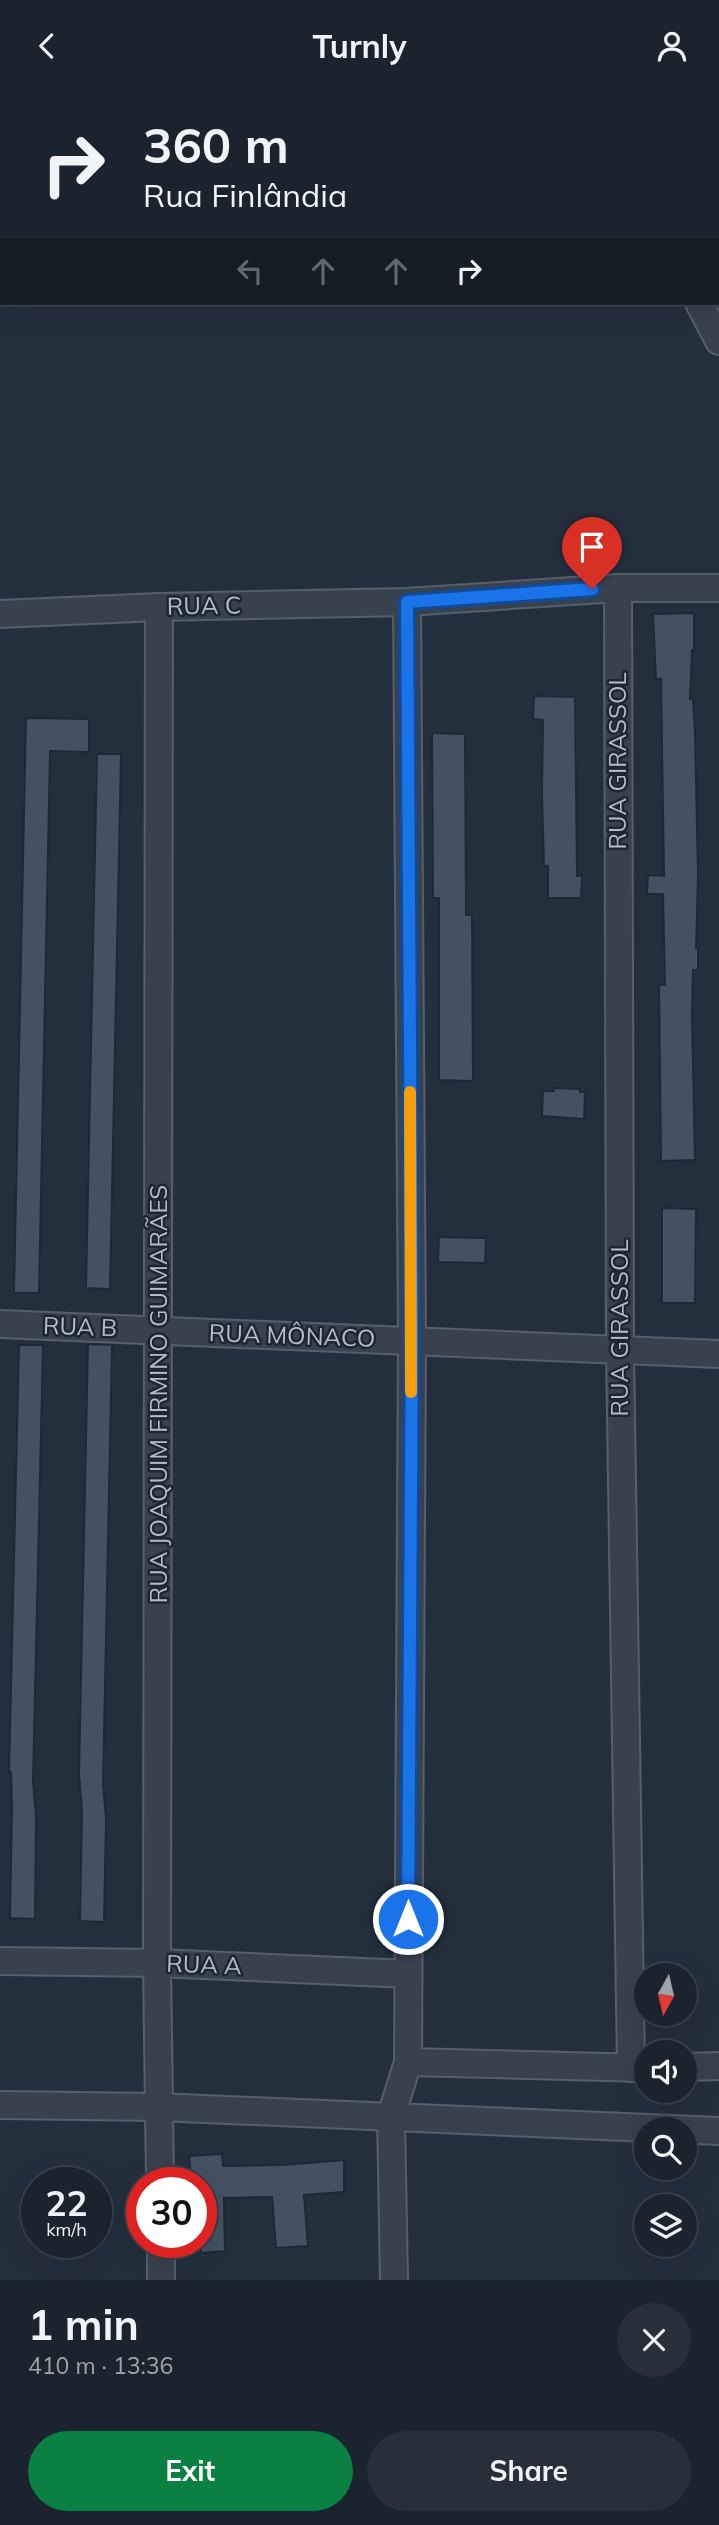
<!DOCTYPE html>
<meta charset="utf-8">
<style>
:root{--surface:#1b232e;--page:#282f3a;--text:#f1f3f6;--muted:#a0a4aa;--line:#39404a;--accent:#0b8043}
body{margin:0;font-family:Mulish,sans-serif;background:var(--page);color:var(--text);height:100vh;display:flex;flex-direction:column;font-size:26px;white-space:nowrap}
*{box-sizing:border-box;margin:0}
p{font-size:23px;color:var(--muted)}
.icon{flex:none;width:38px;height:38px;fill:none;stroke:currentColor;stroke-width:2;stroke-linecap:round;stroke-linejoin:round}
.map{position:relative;height:2189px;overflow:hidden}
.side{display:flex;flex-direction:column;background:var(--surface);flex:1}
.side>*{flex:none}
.top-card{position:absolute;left:0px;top:0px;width:719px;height:214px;box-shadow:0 7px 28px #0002,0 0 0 2px var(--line);background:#1b232e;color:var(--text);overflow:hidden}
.needle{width:46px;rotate:188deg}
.controls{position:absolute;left:634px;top:1872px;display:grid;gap:14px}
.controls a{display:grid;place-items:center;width:63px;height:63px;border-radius:50%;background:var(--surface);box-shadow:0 7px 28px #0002,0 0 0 2px var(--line);font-size:35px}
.speed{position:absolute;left:21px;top:2076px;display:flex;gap:14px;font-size:35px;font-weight:700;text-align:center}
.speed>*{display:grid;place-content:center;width:91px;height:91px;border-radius:50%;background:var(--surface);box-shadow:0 7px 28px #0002,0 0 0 2px var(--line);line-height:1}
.speed small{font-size:18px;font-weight:400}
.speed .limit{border:10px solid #d22;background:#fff;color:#111}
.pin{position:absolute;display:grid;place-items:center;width:60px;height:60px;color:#fff;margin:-72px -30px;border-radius:50% 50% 50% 0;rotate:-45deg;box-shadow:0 0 7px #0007}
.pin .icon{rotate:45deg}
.me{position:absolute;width:77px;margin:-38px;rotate:0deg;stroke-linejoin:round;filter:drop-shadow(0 0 5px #0008)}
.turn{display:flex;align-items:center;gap:24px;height:147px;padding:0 28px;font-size:32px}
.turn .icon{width:91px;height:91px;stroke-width:2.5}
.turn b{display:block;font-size:49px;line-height:60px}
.lanes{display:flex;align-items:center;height:66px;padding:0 28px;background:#0003;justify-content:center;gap:35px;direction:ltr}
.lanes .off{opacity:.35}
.round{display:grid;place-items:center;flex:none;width:74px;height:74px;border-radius:37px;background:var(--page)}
.headline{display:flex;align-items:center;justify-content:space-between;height:119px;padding:0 28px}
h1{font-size:42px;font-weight:700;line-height:52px}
.cta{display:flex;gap:14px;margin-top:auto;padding:14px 28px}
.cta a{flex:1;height:80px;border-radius:42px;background:var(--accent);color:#fff;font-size:28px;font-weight:700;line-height:80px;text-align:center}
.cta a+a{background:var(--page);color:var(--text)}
header{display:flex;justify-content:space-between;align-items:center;height:91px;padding:0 28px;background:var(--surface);font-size:32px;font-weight:700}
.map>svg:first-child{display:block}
.building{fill:#455162;stroke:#1f2835;stroke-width:2}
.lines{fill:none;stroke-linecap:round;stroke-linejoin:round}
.minor-casing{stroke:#565f6c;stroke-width:30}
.minor{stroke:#38414e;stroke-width:26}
.route-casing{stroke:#114b97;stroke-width:18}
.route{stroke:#1a73e8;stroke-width:12}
.slow{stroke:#f59e0b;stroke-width:12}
.labels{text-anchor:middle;stroke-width:5;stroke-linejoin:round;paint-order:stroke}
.street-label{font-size:24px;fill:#b4bcc9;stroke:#1d2633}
</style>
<header><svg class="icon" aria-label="back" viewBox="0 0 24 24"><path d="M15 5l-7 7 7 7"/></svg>Turnly<svg class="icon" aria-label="person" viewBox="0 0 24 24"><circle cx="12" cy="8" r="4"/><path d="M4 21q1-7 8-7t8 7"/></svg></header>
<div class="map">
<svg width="719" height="2189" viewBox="0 0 719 2189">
<rect width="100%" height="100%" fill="#242f3e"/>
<g class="building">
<polygon points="694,522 694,559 692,559 690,608 693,608 695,641 698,785 696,857 698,857 698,879 693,879 692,924 695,1069 661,1070 659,894 665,894 663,803 647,803 648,784 664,785 661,588 656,588 653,523"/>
<polygon points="534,605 575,606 577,785 582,785 581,807 548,807 548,775 544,775 542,704 543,629 533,628"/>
<polygon points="26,627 89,628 89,661 50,660 39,1202 14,1202"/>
<polygon points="432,642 465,643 466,824 472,824 473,990 439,989 439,807 433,807"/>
<polygon points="97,663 121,663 110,1198 86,1197"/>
<polygon points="554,997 580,998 580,1001 585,1001 584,1028 542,1025 543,1000 554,1000"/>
<polygon points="662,1117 696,1118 695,1212 662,1212"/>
<polygon points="439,1146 486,1147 485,1172 438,1171"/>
<polygon points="88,1253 112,1254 103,1693 106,1728 104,1831 80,1830 82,1720 79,1683"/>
<polygon points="19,1254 43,1254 33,1690 36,1726 35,1828 10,1827 12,1718 11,1681 9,1681"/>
<polygon points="222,2063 223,2075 284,2074 344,2069 344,2101 304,2104 308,2155 276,2157 272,2106 224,2107 225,2160 201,2162 201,2088 191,2089 189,2065"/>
</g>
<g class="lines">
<defs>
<g id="minor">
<polyline points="404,0 406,2"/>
<polyline points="452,0 453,2"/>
<polyline points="588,0 589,2"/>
<polyline points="0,114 2,114"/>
<polyline points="699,212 719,250"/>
<polyline points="618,497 620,1258 631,1977"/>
<polyline points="159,516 157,1872 160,2091"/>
<polyline points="0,523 159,516 407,511 618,497 719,497"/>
<polyline points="0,1233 719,1263"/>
<polyline points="0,1870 157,1872 408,1883"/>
<polyline points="408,1971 646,1977"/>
<polyline points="684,1976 719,1975"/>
<polyline points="0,2014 159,2016 719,2040"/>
<polyline points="161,2151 161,2189"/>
<polyline points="394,2189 391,2025 408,1971 412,1249 407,511"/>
</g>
</defs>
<use href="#minor" class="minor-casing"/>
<use href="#minor" class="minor"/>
</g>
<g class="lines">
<defs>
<polyline id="route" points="408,1828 412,1249 407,511 592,498"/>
</defs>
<use href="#route" class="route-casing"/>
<use href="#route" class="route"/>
<polyline class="slow" points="410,1001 411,1301"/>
</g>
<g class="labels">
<g class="street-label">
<text transform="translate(204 515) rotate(-1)" y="8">RUA C</text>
<text transform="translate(618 670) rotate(-90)" y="8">RUA GIRASSOL</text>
<text transform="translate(80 1236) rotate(2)" y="8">RUA B</text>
<text transform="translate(620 1237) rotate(-90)" y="8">RUA GIRASSOL</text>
<text transform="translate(292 1245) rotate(2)" y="8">RUA MÔNACO</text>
<text transform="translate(159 1303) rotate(-90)" y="8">RUA JOAQUIM FIRMINO GUIMARÃES</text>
<text transform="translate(204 1874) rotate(2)" y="8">RUA A</text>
</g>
</g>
</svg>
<div class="controls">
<a><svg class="needle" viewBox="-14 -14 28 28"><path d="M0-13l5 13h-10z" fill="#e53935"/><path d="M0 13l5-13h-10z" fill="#a0a4aa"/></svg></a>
<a><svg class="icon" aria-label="sound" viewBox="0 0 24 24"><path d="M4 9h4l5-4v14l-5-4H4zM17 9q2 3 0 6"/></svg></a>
<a><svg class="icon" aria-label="search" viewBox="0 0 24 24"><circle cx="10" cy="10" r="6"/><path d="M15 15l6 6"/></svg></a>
<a><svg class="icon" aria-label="layers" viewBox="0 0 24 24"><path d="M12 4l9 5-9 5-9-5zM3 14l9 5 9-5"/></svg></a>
</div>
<div class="speed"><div>22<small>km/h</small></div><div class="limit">30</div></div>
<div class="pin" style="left:592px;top:498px;background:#d93025"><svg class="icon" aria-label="arrive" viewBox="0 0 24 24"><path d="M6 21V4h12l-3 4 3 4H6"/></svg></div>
<svg class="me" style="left:408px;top:1828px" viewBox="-20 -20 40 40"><circle r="17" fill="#1a73e8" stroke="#fff" stroke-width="3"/><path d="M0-11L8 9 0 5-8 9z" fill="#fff"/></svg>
<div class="top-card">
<div class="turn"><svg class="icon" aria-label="right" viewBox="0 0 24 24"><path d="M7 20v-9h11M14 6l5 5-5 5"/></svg><div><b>360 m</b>Rua Finlândia</div></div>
<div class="lanes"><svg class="icon off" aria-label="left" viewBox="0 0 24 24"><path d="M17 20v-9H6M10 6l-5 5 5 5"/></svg><svg class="icon off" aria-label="ahead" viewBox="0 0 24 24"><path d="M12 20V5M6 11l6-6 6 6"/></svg><svg class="icon off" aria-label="ahead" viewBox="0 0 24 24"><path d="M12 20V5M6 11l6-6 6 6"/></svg><svg class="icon" aria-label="right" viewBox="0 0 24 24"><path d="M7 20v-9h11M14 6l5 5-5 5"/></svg></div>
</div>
</div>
<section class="side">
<div class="headline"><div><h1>1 min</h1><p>410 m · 13:36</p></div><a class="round"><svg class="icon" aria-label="close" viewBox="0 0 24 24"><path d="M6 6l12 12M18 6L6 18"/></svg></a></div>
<div class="cta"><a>Exit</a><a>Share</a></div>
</section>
